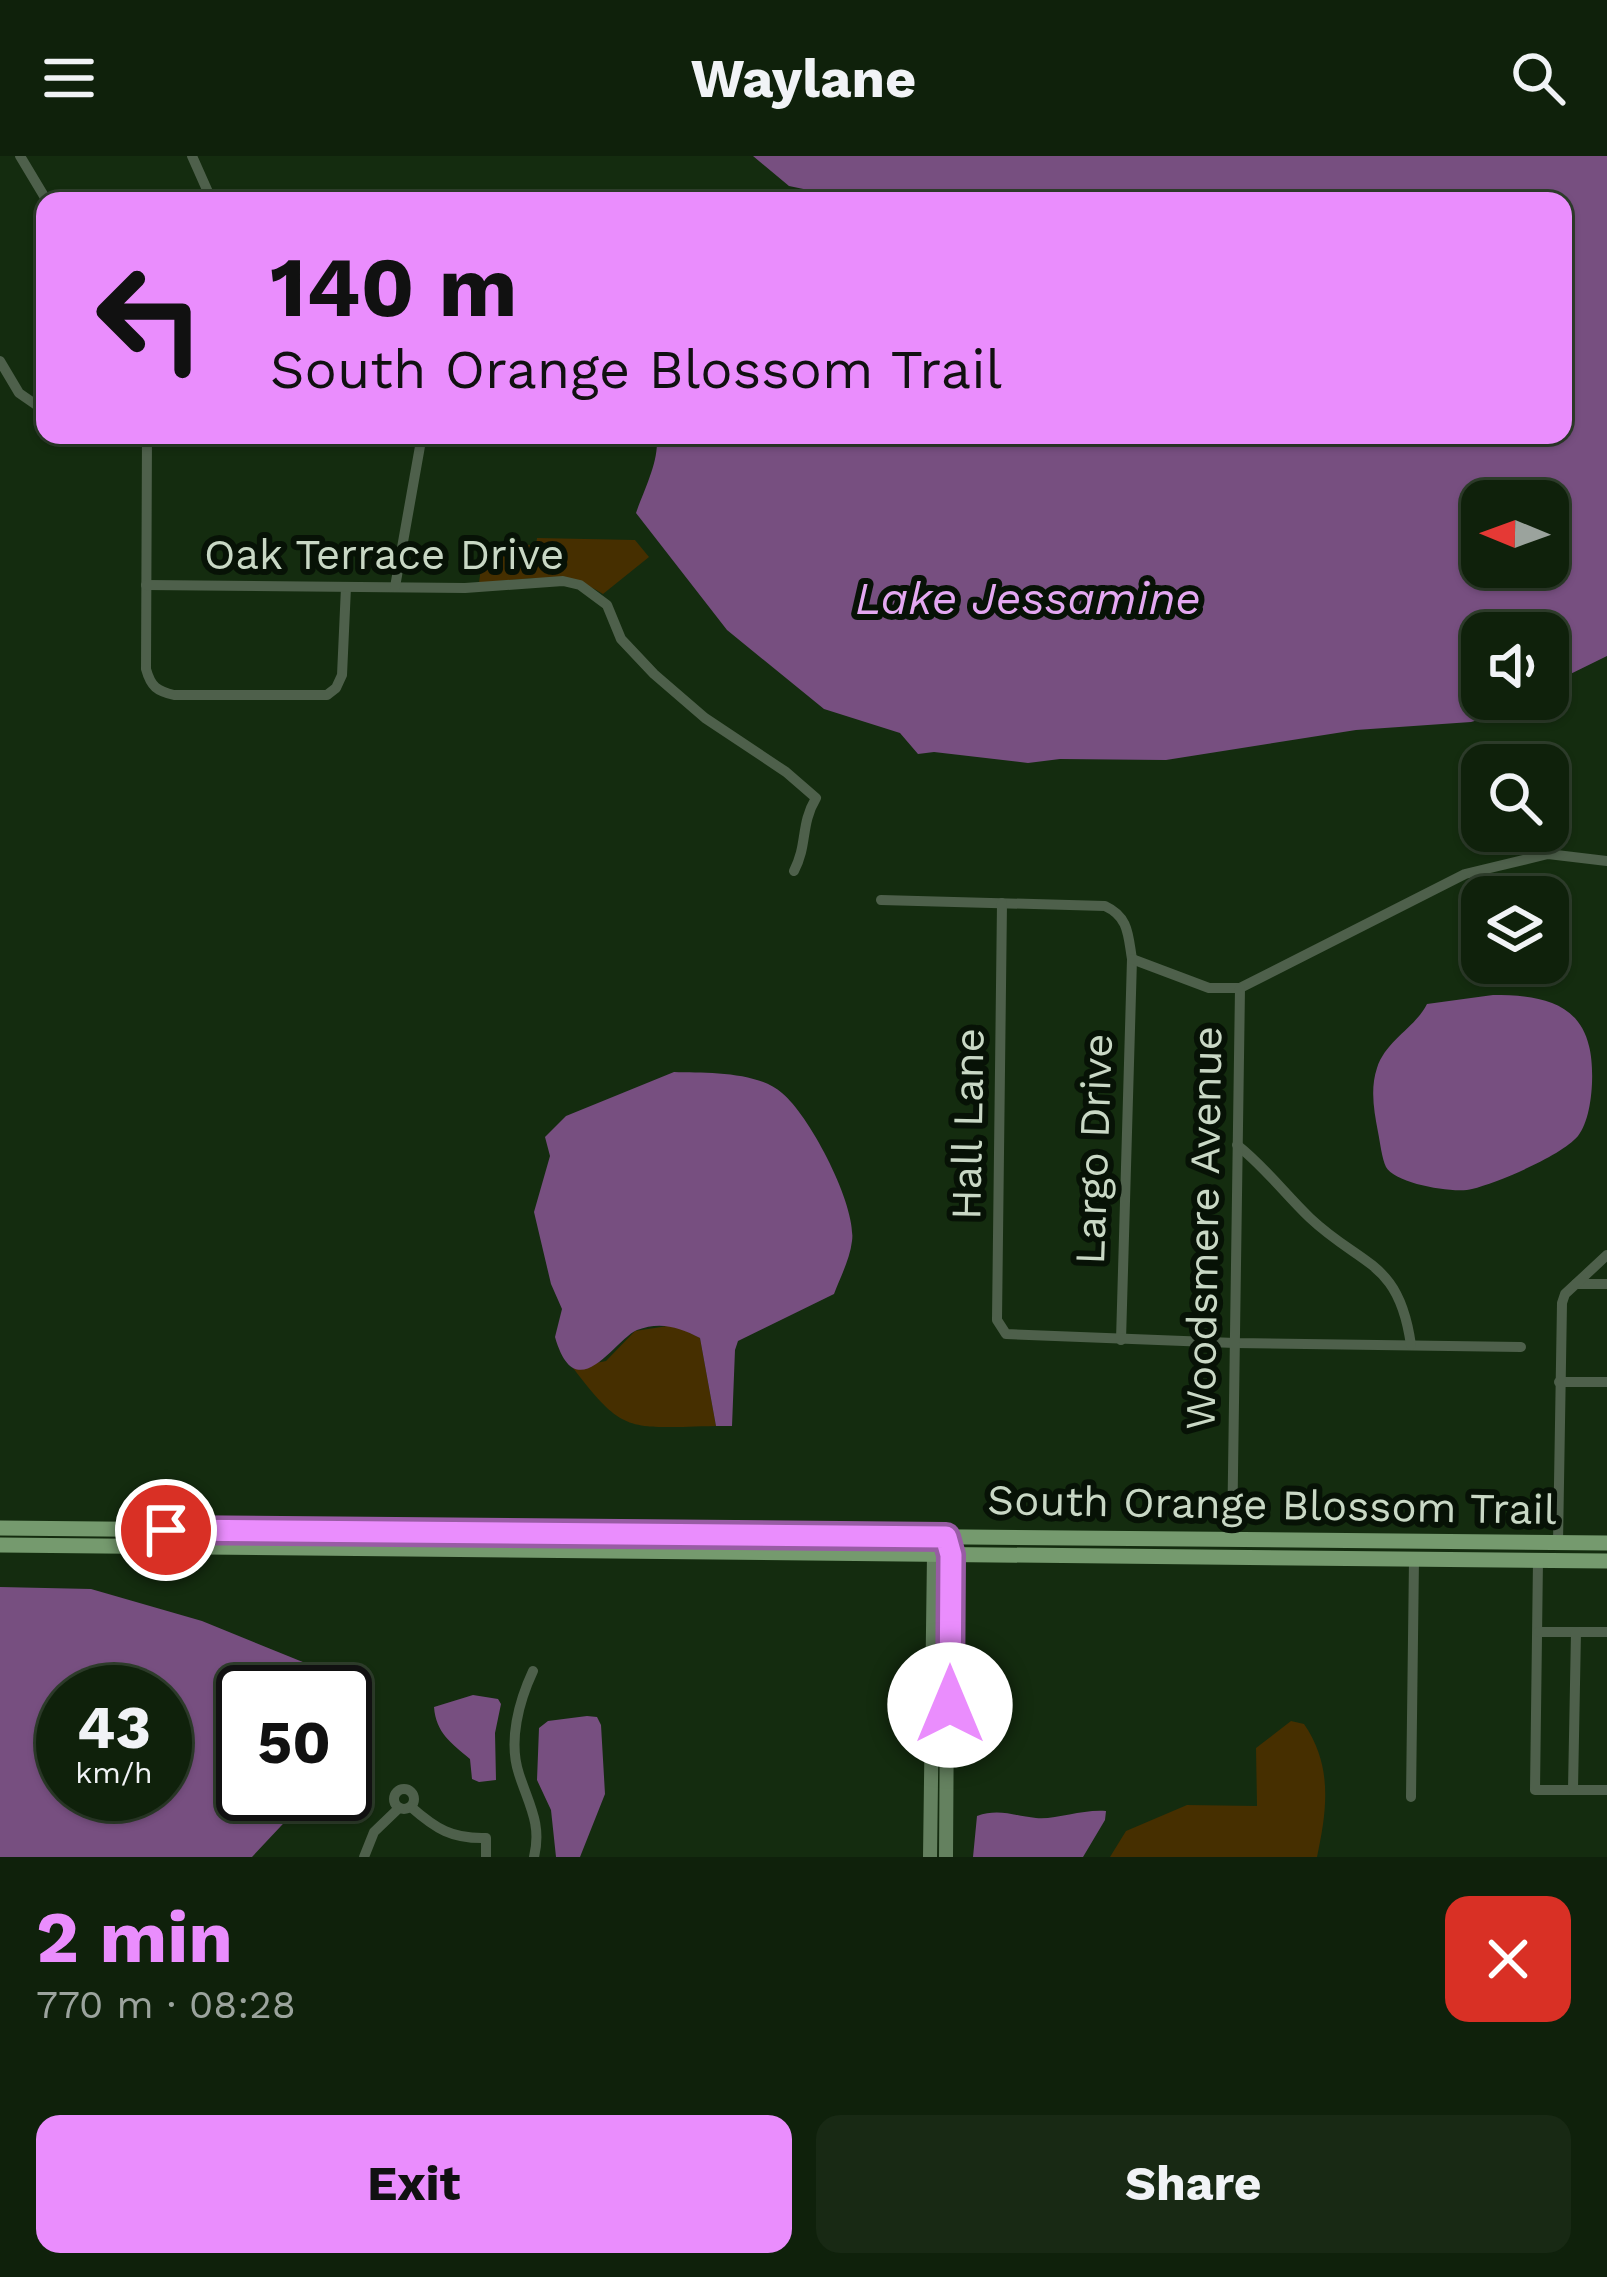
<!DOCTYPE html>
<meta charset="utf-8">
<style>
:root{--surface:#0f210b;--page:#182914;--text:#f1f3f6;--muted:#9ba39d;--line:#2f3e2c;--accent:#ea8dfd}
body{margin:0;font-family:"Work Sans",sans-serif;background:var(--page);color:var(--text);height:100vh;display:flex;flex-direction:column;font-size:45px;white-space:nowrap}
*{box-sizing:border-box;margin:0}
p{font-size:39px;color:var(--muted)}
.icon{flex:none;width:66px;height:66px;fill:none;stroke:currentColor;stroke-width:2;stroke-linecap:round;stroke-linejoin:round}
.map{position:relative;height:1701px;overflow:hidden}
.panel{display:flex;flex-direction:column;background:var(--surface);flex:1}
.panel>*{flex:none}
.banner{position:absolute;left:36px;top:36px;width:1536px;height:252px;border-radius:24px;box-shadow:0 3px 9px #0004,0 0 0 3px var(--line);background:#ea8dfd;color:#111;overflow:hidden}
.needle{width:78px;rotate:271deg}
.fabs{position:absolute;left:1461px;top:324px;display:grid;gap:24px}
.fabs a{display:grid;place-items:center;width:108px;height:108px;border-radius:24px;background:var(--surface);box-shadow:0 3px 9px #0004,0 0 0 3px var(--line);font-size:60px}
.speed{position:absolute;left:36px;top:1509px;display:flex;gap:24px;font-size:60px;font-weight:700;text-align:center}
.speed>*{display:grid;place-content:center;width:156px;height:156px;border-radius:50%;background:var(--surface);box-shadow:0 3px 9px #0004,0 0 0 3px var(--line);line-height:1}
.speed small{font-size:30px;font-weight:400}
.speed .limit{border:6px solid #111;border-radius:18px;background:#fff;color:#111}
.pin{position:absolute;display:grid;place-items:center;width:102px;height:102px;color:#fff;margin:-51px;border:6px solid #fff;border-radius:50%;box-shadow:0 3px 12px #0007}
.me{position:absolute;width:132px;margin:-66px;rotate:0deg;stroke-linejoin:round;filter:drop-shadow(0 0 9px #0008)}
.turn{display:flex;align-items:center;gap:42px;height:252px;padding:0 36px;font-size:54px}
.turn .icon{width:156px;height:156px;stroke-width:2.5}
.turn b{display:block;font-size:84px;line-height:102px}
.round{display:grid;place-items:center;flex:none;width:126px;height:126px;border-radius:24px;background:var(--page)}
.summary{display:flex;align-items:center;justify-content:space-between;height:204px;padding:0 36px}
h1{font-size:72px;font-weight:700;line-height:90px;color:var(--accent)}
.action{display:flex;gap:24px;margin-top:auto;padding:24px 36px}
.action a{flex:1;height:138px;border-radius:24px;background:var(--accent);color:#111;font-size:48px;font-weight:700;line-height:138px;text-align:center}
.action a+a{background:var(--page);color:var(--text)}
header{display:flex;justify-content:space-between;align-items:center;height:156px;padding:0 36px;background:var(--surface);font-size:54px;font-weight:700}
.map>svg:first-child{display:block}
.green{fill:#462f00}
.water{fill:#774f80;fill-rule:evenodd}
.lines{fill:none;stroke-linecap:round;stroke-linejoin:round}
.street{stroke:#4e604b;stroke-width:10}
.secondary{stroke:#64815f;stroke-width:14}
.primary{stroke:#759a6e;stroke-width:15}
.route-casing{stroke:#985ca4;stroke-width:30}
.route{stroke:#ea8dfd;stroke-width:21}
.labels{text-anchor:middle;stroke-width:12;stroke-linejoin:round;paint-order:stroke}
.street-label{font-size:42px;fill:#c9d8c5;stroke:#071206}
.water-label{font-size:45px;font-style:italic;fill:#e4a8f1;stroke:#071206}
</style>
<header><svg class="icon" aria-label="menu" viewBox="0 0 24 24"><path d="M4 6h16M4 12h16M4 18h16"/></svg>Waylane<svg class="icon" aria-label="search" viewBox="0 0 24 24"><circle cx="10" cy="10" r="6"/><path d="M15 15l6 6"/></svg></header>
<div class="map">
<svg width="1607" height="1701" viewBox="0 0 1607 1701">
<rect width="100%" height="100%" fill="#142c0f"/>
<g class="green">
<path d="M537 382 635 384 649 401 603 438C566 413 521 424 479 427L484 388 536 389Z"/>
<path d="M674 1169 700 1182 716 1270C624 1272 624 1279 567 1204L576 1211 606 1205 635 1175Z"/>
<path d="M1291 1565 1304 1568C1333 1610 1327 1654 1317 1701H1110L1126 1675 1187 1649 1257 1650 1256 1592Z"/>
</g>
<g class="water">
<path d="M753 0H1607V500L1548 529V477H1482V543H1524L1493 560 1471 566 1356 574 1166 604 1060 603 1028 607 934 596 918 598 900 577 824 553 727 474 636 357C644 334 661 301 656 279H1563V45H861L789 30ZM1548 345V411H1482V345Z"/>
<path d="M1493 839C1533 839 1578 843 1589 890 1595 913 1593 961 1578 980 1561 1000 1499 1026 1472 1033 1456 1038 1395 1028 1386 1011 1382 1003 1380 986 1378 976 1374 955 1370 933 1377 912 1386 884 1415 872 1427 848Z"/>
<path d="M674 916C706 917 757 915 782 937 810 960 857 1050 852 1085 850 1103 840 1122 834 1138L738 1185 735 1194 732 1270H716L700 1182C679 1171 660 1165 637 1174 614 1184 576 1254 555 1181L562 1153 551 1128 534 1056 550 1000 545 981 566 960Z"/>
<path d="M0 1431 91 1433 202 1465 330 1517 350 1531 362 1561 345 1594V1536H243V1638H311L252 1701H0ZM165 1536V1638H63V1536Z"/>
<path d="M473 1539 498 1543 501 1548 495 1577 496 1624 479 1626 472 1623 470 1603C451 1587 436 1577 434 1551Z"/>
<polygon points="587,1560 597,1561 601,1569 605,1638 580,1701 556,1701 551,1654 537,1624 539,1572 548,1565"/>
<path d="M1106 1655 1105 1664 1083 1701H973L977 1660C999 1652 1015 1660 1036 1662 1056 1664 1082 1653 1106 1655Z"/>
</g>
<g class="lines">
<g class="street">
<polyline points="20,0 47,45"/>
<polyline points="192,0 212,45"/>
<polyline points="0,205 19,237 45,255"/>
<path d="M147 279 146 513C151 531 157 535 174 539H327L336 532 342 519 346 431"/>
<path d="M146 429 465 432 563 425 580 429 607 449 621 483 654 518 705 562 786 616 816 642C800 669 808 688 794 715"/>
<polyline points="395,431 422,279"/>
<path d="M881 744 1105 750C1129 761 1128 779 1132 803L1121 1184"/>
<polyline points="1002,747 997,1164 1006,1178 1235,1187 1521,1191"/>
<polyline points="1132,803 1209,832 1240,832 1465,718 1548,698 1607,705"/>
<path d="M1237 989C1264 1010 1285 1038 1310 1062 1362 1111 1399 1104 1411 1189"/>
<polyline points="1576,1128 1607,1128"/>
<polyline points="1559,1226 1607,1226"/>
<polyline points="1232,1385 1240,832"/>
<polyline points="1558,1387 1562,1147 1565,1138 1607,1099"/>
<polyline points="1538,1404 1535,1634 1607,1634"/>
<polyline points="1538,1476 1607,1476"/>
<path d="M533 1515C519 1545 508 1585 519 1618 529 1649 542 1668 534 1701"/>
<circle cx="404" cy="1643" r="10"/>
<polyline points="1573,1633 1576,1476"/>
<polyline points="1411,1641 1414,1403"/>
<path d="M411 1651C436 1673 452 1683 486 1682V1701"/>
<polyline points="364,1701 374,1676 399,1652"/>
</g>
<g class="secondary">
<polyline points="930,1701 934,1398 946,1381"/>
<polyline points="946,1701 948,1389"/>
</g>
<g class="primary">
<polyline points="0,1372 1607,1387"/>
<polyline points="0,1389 1607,1405"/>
</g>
</g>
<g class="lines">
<defs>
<polyline id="route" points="166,1374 946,1381 951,1399 950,1549"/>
</defs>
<use href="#route" class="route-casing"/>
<use href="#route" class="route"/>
</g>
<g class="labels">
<g class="street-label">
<text x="384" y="413">Oak Terrace Drive</text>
<text transform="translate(967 968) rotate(-89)" y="15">Hall Lane</text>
<text transform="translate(1093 993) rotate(-88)" y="15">Largo Drive</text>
<text transform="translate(1203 1072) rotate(-89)" y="15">Woodsmere Avenue</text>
<text transform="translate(1272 1348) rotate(1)" y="15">South Orange Blossom Trail</text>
</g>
<g class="water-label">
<text x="1028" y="458">Lake Jessamine</text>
</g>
</g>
</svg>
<div class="fabs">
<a><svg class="needle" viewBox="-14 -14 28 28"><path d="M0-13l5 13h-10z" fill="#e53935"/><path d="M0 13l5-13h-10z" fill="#9ba39d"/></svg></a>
<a><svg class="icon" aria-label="sound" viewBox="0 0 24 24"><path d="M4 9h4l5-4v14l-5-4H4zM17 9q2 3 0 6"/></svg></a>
<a><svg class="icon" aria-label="search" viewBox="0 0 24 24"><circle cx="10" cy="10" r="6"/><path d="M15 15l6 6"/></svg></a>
<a><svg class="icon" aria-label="layers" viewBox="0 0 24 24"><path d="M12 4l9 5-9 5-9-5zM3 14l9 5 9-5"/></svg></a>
</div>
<div class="speed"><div>43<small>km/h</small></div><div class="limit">50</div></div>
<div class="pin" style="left:166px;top:1374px;background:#d93025"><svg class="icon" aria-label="arrive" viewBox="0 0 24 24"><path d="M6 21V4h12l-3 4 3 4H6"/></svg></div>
<svg class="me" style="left:950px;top:1549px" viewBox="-20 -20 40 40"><circle r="19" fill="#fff"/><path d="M0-13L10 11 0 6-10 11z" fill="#ea8dfd"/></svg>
<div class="banner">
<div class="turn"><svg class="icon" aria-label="left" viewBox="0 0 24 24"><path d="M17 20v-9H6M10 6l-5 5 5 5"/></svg><div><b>140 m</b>South Orange Blossom Trail</div></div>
</div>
</div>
<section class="panel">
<div class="summary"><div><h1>2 min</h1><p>770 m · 08:28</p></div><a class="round" style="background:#d93025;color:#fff"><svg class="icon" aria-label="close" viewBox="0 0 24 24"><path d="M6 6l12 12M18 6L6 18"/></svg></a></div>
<div class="action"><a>Exit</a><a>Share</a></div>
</section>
